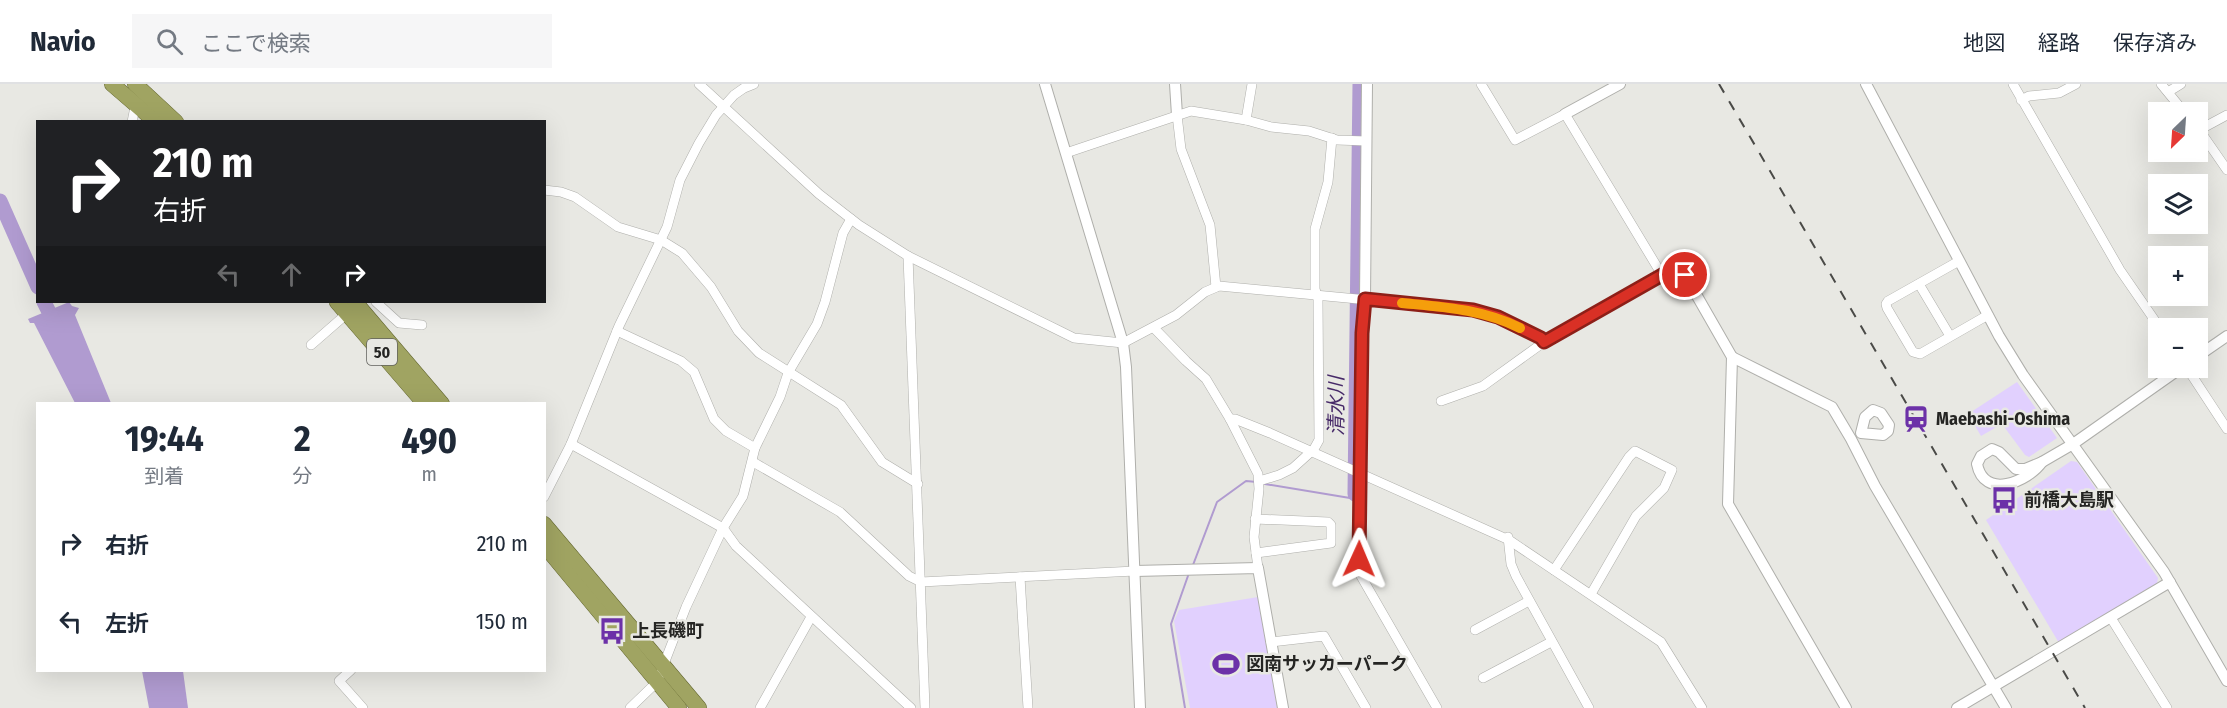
<!DOCTYPE html>
<html lang="ja">
<meta charset="utf-8">
<style>
:root{--surface:#fff;--page:#f6f6f7;--text:#1f2937;--muted:#747a83;--line:#e0e1e3}
body{margin:0;font-family:"Fira Sans Condensed","Noto Sans JP",sans-serif;background:var(--page);color:var(--text);height:100vh;display:flex;flex-direction:column;font-size:22px;white-space:nowrap}
*{box-sizing:border-box;margin:0}
p{font-size:20px;color:var(--muted)}
.icon{flex:none;width:33px;height:33px;fill:none;stroke:currentColor;stroke-width:2;stroke-linecap:round;stroke-linejoin:round}
.map{position:relative;flex:1;overflow:hidden}
.details{position:absolute;left:36px;top:318px;width:510px;height:270px;display:flex;flex-direction:column;background:var(--surface);border-radius:0px;box-shadow:0 6px 24px #0002}
.details>*{flex:none}
.banner{position:absolute;left:36px;top:36px;width:510px;height:183px;border-radius:0px;box-shadow:0 6px 24px #0002;background:#202124;color:#fff;overflow:hidden}
.needle{width:39px;rotate:205deg}
.controls{position:absolute;left:2148px;top:18px;display:grid;gap:12px}
.controls a{display:grid;place-items:center;width:60px;height:60px;border-radius:0px;background:var(--surface);box-shadow:0 6px 24px #0002;font-size:30px}
.pin{position:absolute;display:grid;place-items:center;width:51px;height:51px;color:#fff;margin:-26px;border:3px solid #fff;border-radius:50%;box-shadow:0 2px 6px #0007}
.me{position:absolute;width:66px;margin:-33px;rotate:1deg;stroke-linejoin:round;filter:drop-shadow(0 0 4px #0008)}
.turn{display:flex;align-items:center;gap:21px;height:126px;padding:0 18px;font-size:27px}
.turn .icon{width:78px;height:78px;stroke-width:2.5}
.turn b{display:block;font-size:42px;line-height:51px}
.lanes{display:flex;align-items:center;height:57px;padding:0 18px;background:#0003;justify-content:center;gap:30px;direction:ltr}
.lanes .off{opacity:.35}
.eta{display:flex;justify-content:space-evenly;align-items:center;height:102px;text-align:center}
.eta b{font-size:36px;font-weight:700;line-height:42px}
ul{padding:0;list-style:none}
li{display:flex;align-items:center;gap:18px;height:78px;padding:0 18px}
li div{flex:1}
li b{display:block;font-size:22px}
li em{font-style:normal}
header{display:flex;align-items:center;gap:36px;box-sizing:border-box;height:84px;padding:0 30px;background:var(--surface);border-bottom:2px solid var(--line)}
header strong{font-size:28px}
nav{display:flex;gap:33px;margin-inline-start:auto;font-size:21px}
.search{width:420px;height:54px;background:var(--page);display:flex;align-items:center;gap:15px;box-sizing:border-box;padding:0 21px;border-radius:0px;color:var(--muted);font-size:22px}
.map>svg:first-child{display:block}
.green{fill:#e1d0fe}
.water{fill:#b09bd0}
.lines{fill:none;stroke-linecap:round;stroke-linejoin:round}
.stream{stroke:#b09bd0;stroke-width:2}
.river{stroke:#b09bd0;stroke-width:15}
.minor-casing{stroke:#afafab;stroke-width:10}
.tertiary-casing{stroke:#afafab;stroke-width:12}
.trunk-casing{stroke:#666932;stroke-width:16}
.minor{stroke:#fff;stroke-width:9}
.tertiary{stroke:#fff;stroke-width:10}
.trunk{stroke:#a0a462;stroke-width:15}
.rail{stroke:#4a4a47;stroke-width:2;stroke-dasharray:10 10;stroke-linecap:butt}
.route-casing{stroke:#8d1f18;stroke-width:15}
.route{stroke:#d93025;stroke-width:10}
.slow{stroke:#f59e0b;stroke-width:10}
.labels{text-anchor:middle;stroke-width:5;stroke-linejoin:round;paint-order:stroke}
.shield{fill:#e8e8e3;stroke:#60605d;stroke-width:1.5}
.shield-label{font-size:16px;font-weight:bold;fill:#252523}
.poi-label{font-size:18px;font-weight:bold;fill:#252523;stroke:#e8e8e3;text-anchor:start}
.water-label{font-size:20px;font-style:italic;fill:#472a69;stroke:#e8e8e3}
</style>
<header>
<strong>Navio</strong>
<div class="search"><svg class="icon" aria-label="search" viewBox="0 0 24 24"><circle cx="10" cy="10" r="6"/><path d="M15 15l6 6"/></svg>ここで検索</div>
<nav><a>地図</a><a>経路</a><a>保存済み</a></nav>
</header>
<div class="map">
<svg width="2227" height="624" viewBox="0 0 2227 624">
<rect width="100%" height="100%" fill="#e8e8e3"/>
<g class="green">
<polygon points="2017,298 2057,354 2029,373 2025,371 2002,340 1981,352 1968,330"/>
<polygon points="2071,377 2077,378 2158,494 2157,499 2059,559 1986,436"/>
<polygon points="1258,513 1277,624 1190,624 1174,537 1179,526"/>
</g>
<g class="water">
<polygon points="69,218 72,222 79,224 75,231 111,319 75,319 34,239 30,239 28,235"/>
<polygon points="142,587 183,587 188,624 149,624"/>
</g>
<g class="lines">
<g class="stream">
<polyline points="1265,400 1350,414 1355,410"/>
<polyline points="1193,481 1217,418 1246,397 1257,398"/>
<polyline points="1185,624 1171,540 1189,489"/>
</g>
<g class="river">
<polyline points="0,117 38,203"/>
<polyline points="44,218 57,244"/>
<polyline points="1355,410 1360,0"/>
</g>
<defs>
<g id="minor">
<polyline points="699,0 819,110 859,141 908,172 1074,254 1123,259 1176,231 1205,208 1219,202 1464,225 1498,233 1541,254 1544,258"/>
<polyline points="2013,0 2120,186 2160,244"/>
<polyline points="2161,0 2184,28"/>
<polyline points="2168,8 2181,0"/>
<polyline points="2021,16 2029,12 2059,9 2076,0"/>
<polyline points="1177,31 1181,65 1210,141 1216,203"/>
<polyline points="1246,36 1252,0"/>
<polyline points="132,38 136,18"/>
<polyline points="2198,44 2227,86"/>
<polyline points="2199,46 2227,31"/>
<polyline points="1066,69 1191,27 1246,36 1271,43 1309,47 1337,56 1366,57"/>
<polyline points="544,106 561,108 575,113 618,143 661,156 682,169 711,203 738,247 759,269 841,321 882,378 918,400"/>
<polyline points="908,172 925,624"/>
<polyline points="1959,177 1888,217 1886,220 1887,224 1913,268 1920,270 1988,231"/>
<polyline points="1919,200 1950,252"/>
<polyline points="1365,215 1362,249 1359,484 1361,492 1437,624"/>
<polyline points="376,218 399,239 422,241"/>
<polyline points="1154,244 1186,277 1206,295 1230,335 1258,390 1259,405 1254,453 1258,484"/>
<polyline points="617,247 681,277 694,288 714,335 726,347 755,364"/>
<polyline points="311,261 350,227"/>
<polyline points="2187,284 2227,345"/>
<polyline points="1441,317 1483,302 1544,258 1662,191 1565,30 1515,56 1481,0"/>
<polyline points="1230,335 1235,335 1270,349 1509,456 1661,558 1702,624"/>
<polyline points="571,360 723,444 736,462 911,624"/>
<polyline points="753,378 840,428 909,492 921,498 1135,487"/>
<polyline points="1259,397 1279,391 1293,384 1314,365 1319,356 1318,215 1315,205 1315,145 1328,98 1332,54"/>
<polyline points="544,413 571,360 619,242 667,143 680,96 699,59 716,31 734,11 744,4 754,0"/>
<polyline points="1255,435 1328,438 1331,441 1331,459 1256,469"/>
<polyline points="1508,453 1511,480 1516,492 1589,624"/>
<polyline points="1554,486 1629,373 1635,367 1672,386 1664,404 1636,432 1591,510"/>
<polyline points="1020,493 1028,624"/>
<polyline points="2111,534 2167,624"/>
<polyline points="1475,546 1529,517"/>
<polyline points="1271,558 1324,552 1366,624"/>
<polyline points="351,586 339,597 363,624"/>
<polyline points="1483,594 1551,558"/>
<polyline points="630,624 657,598 686,523 723,444 743,412 755,364 780,313 788,289 817,240 825,218 843,149 851,135"/>
<polyline points="760,624 811,533"/>
</g>
<g id="tertiary">
<polyline points="1045,0 1123,259 1126,283 1140,624"/>
<polyline points="1175,0 1177,31"/>
<polyline points="1866,0 1999,252 2023,291 2164,488 2227,597"/>
<polyline points="1565,30 1620,0"/>
<path d="M1662 191C1672 186 1676 184 1685 191L1732 273 1728 420 1846 624"/>
<polyline points="1365,215 1367,0"/>
<polyline points="2198,272 2227,252"/>
<polyline points="1732,273 1832,323 1851,355 1875,402 2006,624"/>
<polygon points="1873,326 1881,329 1889,341 1888,347 1883,351 1861,349 1865,333"/>
<path d="M1992 365 1999 368 2016 385H2025L2042 378C2028 398 1984 416 1977 380L1981 372Z"/>
<polyline points="2042,378 2073,360 2181,284"/>
<polyline points="1135,487 1258,484 1283,624"/>
<polyline points="1957,624 2170,498"/>
</g>
<g id="trunk">
<polyline points="112,0 156,38"/>
<polyline points="135,0 176,38"/>
<polyline points="337,218 425,320"/>
<polyline points="355,218 442,320"/>
<polyline points="544,440 699,624"/>
<polyline points="544,461 679,624"/>
</g>
</defs>
<use href="#minor" class="minor-casing"/>
<use href="#tertiary" class="tertiary-casing"/>
<use href="#trunk" class="trunk-casing"/>
<use href="#minor" class="minor"/>
<use href="#tertiary" class="tertiary"/>
<use href="#trunk" class="trunk"/>
<polyline class="rail" points="1719,0 2085,624"/>
</g>
<g class="lines">
<defs>
<polyline id="route" points="1359,475 1362,249 1365,215 1473,226 1498,233 1541,254 1544,258 1662,191 1678,186 1685,191"/>
</defs>
<use href="#route" class="route-casing"/>
<use href="#route" class="route"/>
<path class="slow" d="M1402 219C1443 223 1482 225 1520 244"/>
</g>
<defs>
<symbol id="station-bare" viewBox="-9 -9 18 18"><path d="M-3-6H3Q5-6 5-4V2Q5 4 3 4L4.5 6H3L1.5 4h-3L-3 6H-4.5L-3 4Q-5 4-5 2V-4Q-5-6-3-6ZM-3.5-4v3h7v-3ZM-3.5 1v1.5H-2V1ZM2 1v1.5H3.5V1Z" fill="#6c31a8" stroke="#e8e8e3" stroke-width="2.5" paint-order="stroke"/></symbol>
<symbol id="bus-bare" viewBox="-9 -9 18 18"><path d="M-5-6H5V4H4V6H2V4H-2V6H-4V4H-5ZM-3.5-4V0h7V-4ZM-3.5 1.2v1.5H-2V1.2ZM2 1.2v1.5H3.5V1.2Z" fill="#6c31a8" stroke="#e8e8e3" stroke-width="2.5" paint-order="stroke"/></symbol>
<symbol id="stadium-bare" viewBox="-9 -9 18 18"><path d="M0-5a6.5 5 0 1 0 0 10a6.5 5 0 1 0 0-10ZM-3.5-1.8h7v3.6h-7Z" fill="#6c31a8" stroke="#e8e8e3" stroke-width="2.5" paint-order="stroke"/></symbol>
</defs>
<g fill-rule="evenodd">
<use href="#station-bare" x="1897" y="316" width="38" height="38"/>
<use href="#bus-bare" x="1985" y="397" width="38" height="38"/>
<use href="#bus-bare" x="593" y="528" width="38" height="38"/>
<use href="#stadium-bare" x="1207" y="561" width="38" height="38"/>
</g>
<g class="labels">
<rect class="shield" x="367" y="255" width="30" height="26" rx="4.5"/>
<g class="shield-label">
<text x="382" y="274">50</text>
</g>
<g class="poi-label">
<text x="1936" y="341">Maebashi-Oshima</text>
<text x="2024" y="422">前橋大島駅</text>
<text x="632" y="553">上長磯町</text>
<text x="1246" y="586">図南サッカーパーク</text>
</g>
<g class="water-label">
<text transform="translate(1336 322) rotate(-90)" y="7">清水川</text>
</g>
</g>
</svg>
<div class="controls">
<a><svg class="needle" viewBox="-14 -14 28 28"><path d="M0-13l5 13h-10z" fill="#e53935"/><path d="M0 13l5-13h-10z" fill="#747a83"/></svg></a>
<a><svg class="icon" aria-label="layers" viewBox="0 0 24 24"><path d="M12 4l9 5-9 5-9-5zM3 14l9 5 9-5"/></svg></a>
<a>+</a>
<a>−</a>
</div>
<div class="pin" style="left:1685px;top:191px;background:#d93025"><svg class="icon" aria-label="arrive" viewBox="0 0 24 24"><path d="M6 21V4h12l-3 4 3 4H6"/></svg></div>
<svg class="me" style="left:1359px;top:475px" viewBox="-20 -20 40 40"><path d="M0-17L14 15 0 8-14 15z" fill="#d93025" stroke="#fff" stroke-width="4"/></svg>
<div class="banner">
<div class="turn"><svg class="icon" aria-label="right" viewBox="0 0 24 24"><path d="M7 20v-9h11M14 6l5 5-5 5"/></svg><div><b>210 m</b>右折</div></div>
<div class="lanes"><svg class="icon off" aria-label="left" viewBox="0 0 24 24"><path d="M17 20v-9H6M10 6l-5 5 5 5"/></svg><svg class="icon off" aria-label="ahead" viewBox="0 0 24 24"><path d="M12 20V5M6 11l6-6 6 6"/></svg><svg class="icon" aria-label="right" viewBox="0 0 24 24"><path d="M7 20v-9h11M14 6l5 5-5 5"/></svg></div>
</div>
<section class="details">
<div class="eta">
<div><b>19:44</b><p>到着</p></div>
<div><b>2</b><p>分</p></div>
<div><b>490</b><p>m</p></div>
</div>
<ul>
<li><svg class="icon" aria-label="right" viewBox="0 0 24 24"><path d="M7 20v-9h11M14 6l5 5-5 5"/></svg><div><b>右折</b></div><em>210 m</em></li>
<li><svg class="icon" aria-label="left" viewBox="0 0 24 24"><path d="M17 20v-9H6M10 6l-5 5 5 5"/></svg><div><b>左折</b></div><em>150 m</em></li>
</ul>
</section>
</div>
